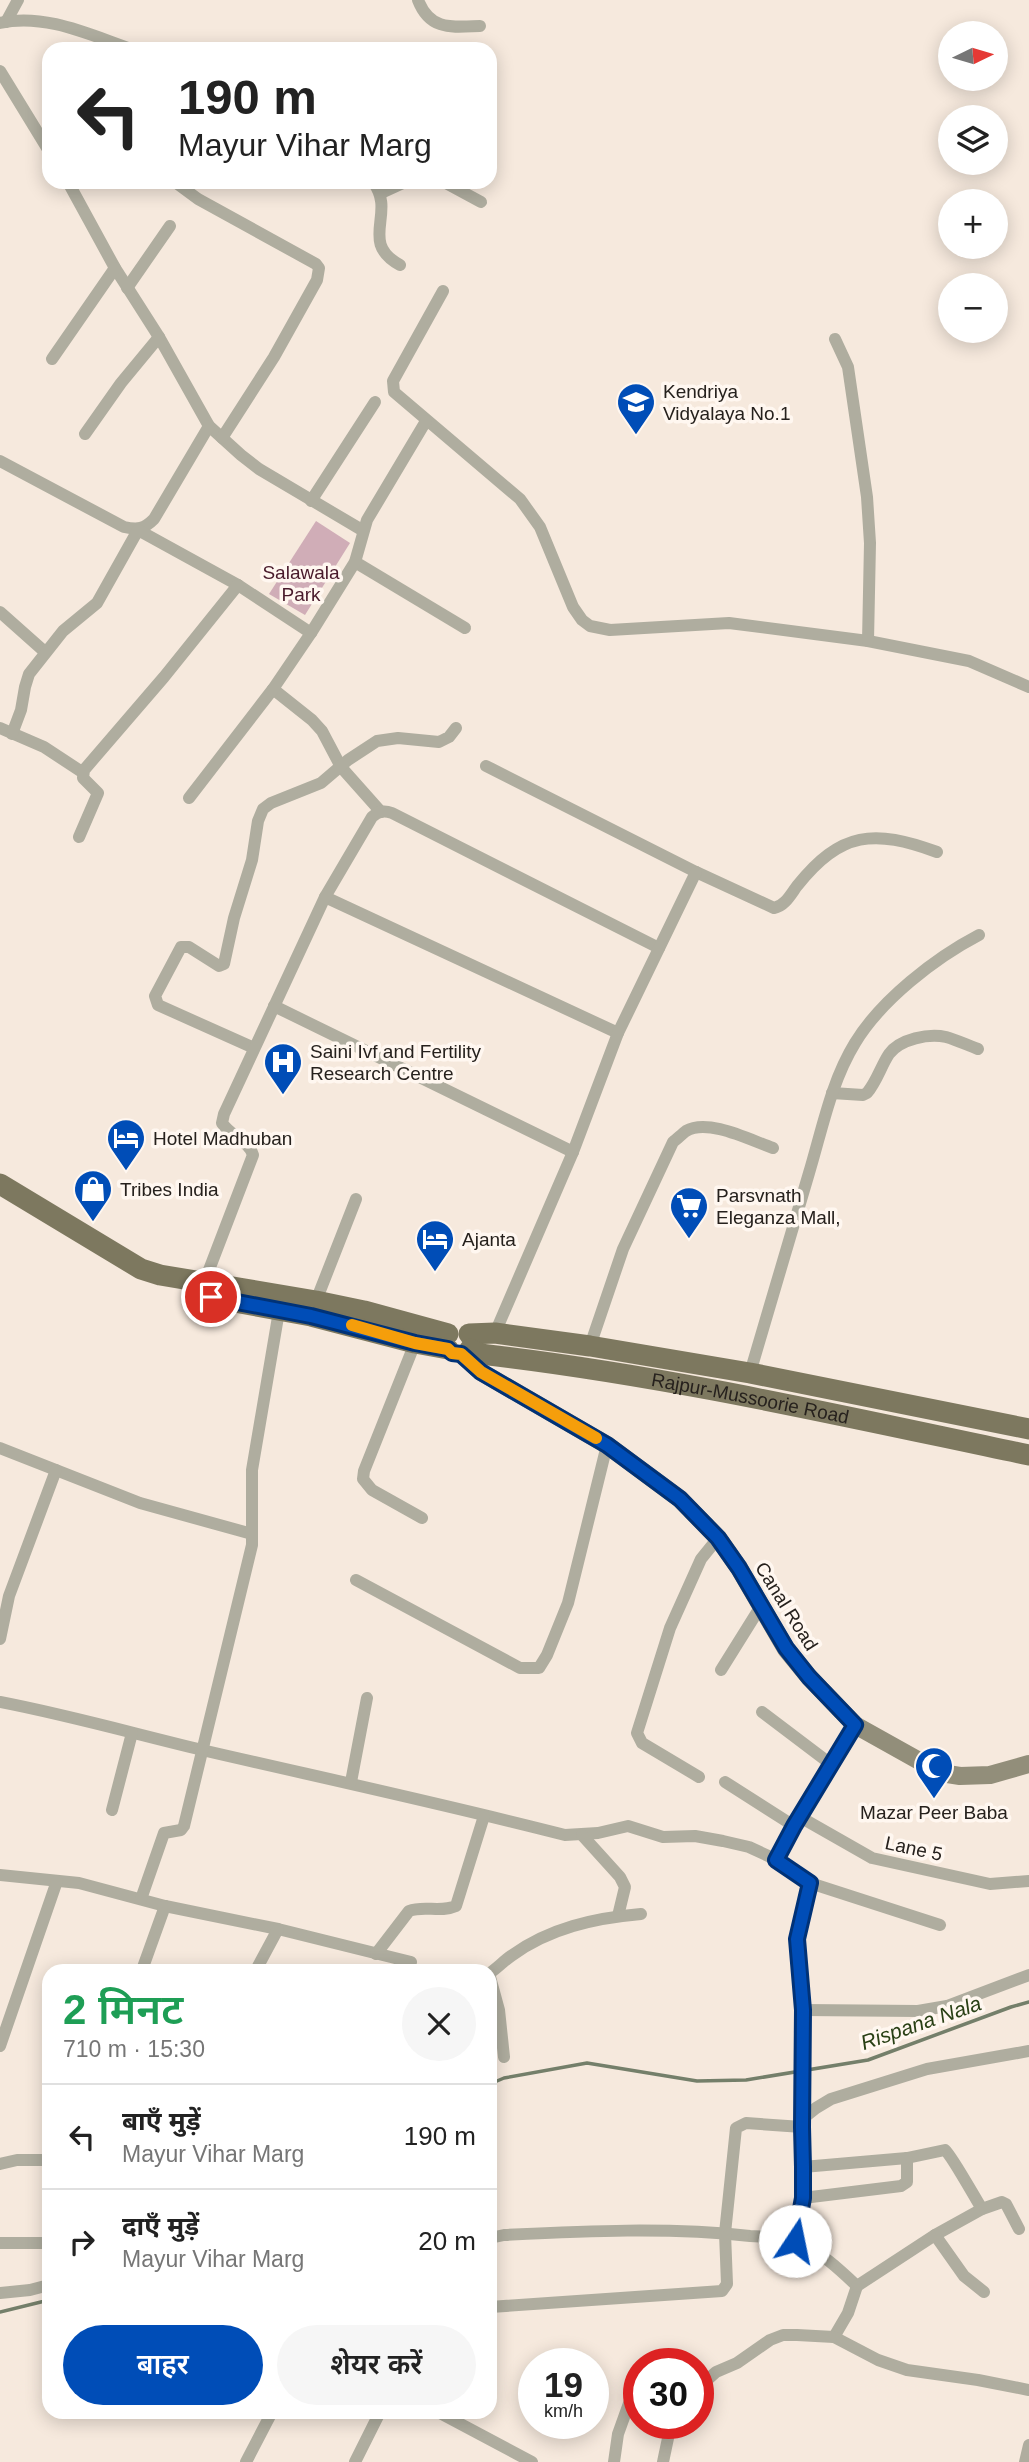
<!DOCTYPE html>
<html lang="hi">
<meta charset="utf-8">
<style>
:root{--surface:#fff;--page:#f6f6f6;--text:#222;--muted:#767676;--line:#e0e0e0;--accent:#004db7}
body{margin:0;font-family:Helvetica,"Noto Sans Devanagari",sans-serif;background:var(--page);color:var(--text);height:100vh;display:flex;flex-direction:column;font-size:26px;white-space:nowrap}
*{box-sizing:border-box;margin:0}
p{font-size:23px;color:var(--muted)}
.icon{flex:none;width:38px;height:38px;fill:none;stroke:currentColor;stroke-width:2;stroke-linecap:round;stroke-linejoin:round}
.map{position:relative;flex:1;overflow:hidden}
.drawer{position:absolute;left:42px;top:1964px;width:455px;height:455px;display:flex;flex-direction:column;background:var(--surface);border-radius:21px;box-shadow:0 4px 18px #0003}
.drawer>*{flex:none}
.banner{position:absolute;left:42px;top:42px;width:455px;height:147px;border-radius:21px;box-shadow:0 4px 18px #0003;background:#fff;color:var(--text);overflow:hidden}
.needle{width:46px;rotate:85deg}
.buttons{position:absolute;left:938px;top:21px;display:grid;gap:14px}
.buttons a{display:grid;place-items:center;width:70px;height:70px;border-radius:50%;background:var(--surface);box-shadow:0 4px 18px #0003;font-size:35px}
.speed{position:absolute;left:518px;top:2348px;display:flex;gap:14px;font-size:35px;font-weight:700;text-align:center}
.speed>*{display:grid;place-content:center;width:91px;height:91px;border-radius:50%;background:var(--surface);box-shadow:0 4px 18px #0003;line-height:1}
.speed small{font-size:18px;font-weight:400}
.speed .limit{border:10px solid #d22;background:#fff;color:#111}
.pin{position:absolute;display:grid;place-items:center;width:60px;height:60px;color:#fff;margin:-30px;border:4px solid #fff;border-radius:50%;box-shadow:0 2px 7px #0007}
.me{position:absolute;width:77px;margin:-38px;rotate:11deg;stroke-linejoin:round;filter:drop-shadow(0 0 5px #0008)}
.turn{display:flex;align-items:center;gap:24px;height:147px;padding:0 21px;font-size:32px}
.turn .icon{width:91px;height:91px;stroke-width:2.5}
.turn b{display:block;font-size:49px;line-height:60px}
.round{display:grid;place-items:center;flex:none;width:74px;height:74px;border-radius:37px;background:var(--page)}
.head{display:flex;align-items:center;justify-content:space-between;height:119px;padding:0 21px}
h1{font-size:42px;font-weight:600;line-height:52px;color:#1e9e55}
.button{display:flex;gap:14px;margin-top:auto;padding:14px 21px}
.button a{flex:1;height:80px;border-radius:42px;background:var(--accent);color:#fff;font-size:28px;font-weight:600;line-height:80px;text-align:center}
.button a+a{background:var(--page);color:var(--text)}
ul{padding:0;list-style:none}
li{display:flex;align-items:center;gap:21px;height:105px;padding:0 21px;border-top:2px solid var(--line)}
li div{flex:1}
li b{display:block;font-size:26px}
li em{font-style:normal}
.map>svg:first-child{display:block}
.green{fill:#d0adb7}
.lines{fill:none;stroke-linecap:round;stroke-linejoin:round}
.stream{stroke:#747f6a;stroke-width:3.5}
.street{stroke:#afad9f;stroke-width:12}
.secondary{stroke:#928e7a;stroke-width:18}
.primary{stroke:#7d785f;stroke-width:21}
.route-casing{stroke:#003277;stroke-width:18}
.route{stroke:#004db7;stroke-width:12}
.slow{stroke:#f59e0b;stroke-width:12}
.labels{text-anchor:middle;stroke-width:7;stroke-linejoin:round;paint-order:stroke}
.poi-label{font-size:19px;fill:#26211d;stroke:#fff7f0;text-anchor:start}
.park-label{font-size:19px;fill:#491a2b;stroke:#fff7f0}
.street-label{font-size:19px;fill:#26211d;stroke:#fff7f0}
.water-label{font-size:21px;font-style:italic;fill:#294015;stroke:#fff7f0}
</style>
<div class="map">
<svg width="1029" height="2462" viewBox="0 0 1029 2462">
<rect width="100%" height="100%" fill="#f6e9dd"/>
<polygon class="green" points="316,521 350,543 305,615 269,594"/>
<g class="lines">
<g class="stream">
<polyline points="490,2084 504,2078 587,2063 697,2081 746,2080 868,2060 1011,2007 1029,2002"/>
<polyline points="0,2312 49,2300"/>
</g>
<g class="street">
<path d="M418 0C430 31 452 27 480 26"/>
<polyline points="6,22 18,0"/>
<path d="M0 23C45 13 90 35 131 49"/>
<polyline points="0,71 49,151"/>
<polyline points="68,182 115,268 159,337 209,426 241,455 259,469 362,530"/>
<polyline points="175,182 198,199 316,264 319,268 317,280 274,357 222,438"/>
<path d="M373 182C397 213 358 242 400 265"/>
<polyline points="444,182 481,202"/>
<polyline points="381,193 405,182"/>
<polyline points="127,288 170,226"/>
<polyline points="443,291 393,381 394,392 520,499 540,527 573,607 582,620 590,626 610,630 729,623 868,641 969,661 1029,687"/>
<polyline points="835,339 848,367 867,497 870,543 868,641"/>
<polyline points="52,359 115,268"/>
<polyline points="85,434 121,383 159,337"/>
<path d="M0 461 124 527C138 530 144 529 154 519L209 426"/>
<polyline points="311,501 375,402"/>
<polyline points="355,562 465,628"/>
<polyline points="0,612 45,652"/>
<polyline points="273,689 312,720 322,731 341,767 381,812"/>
<polyline points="0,728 44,747 82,772"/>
<polyline points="12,734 21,710 25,687 29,674 63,631 97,603 138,530 238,585 311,633"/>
<path d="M486 766 696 872 774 908C785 906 791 894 797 886 841 831 874 829 937 852"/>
<polyline points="189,798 273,689 311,633 355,562 367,520 426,421"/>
<polyline points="79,837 98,793 83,778 84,770 164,677 238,585"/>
<polyline points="325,897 618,1033"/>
<polyline points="274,1006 573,1152"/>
<polyline points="254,1048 158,1005 155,996 181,947 189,947 219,966 224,964 234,918 252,860 258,821 263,809 271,803 321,783 348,760 377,741 398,738 439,742 449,737 456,728"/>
<path d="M832 1093 863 1095 867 1093C877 1081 881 1066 889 1054 900 1039 929 1033 946 1037 957 1040 967 1045 978 1049"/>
<path d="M204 1283 253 1155C249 1141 230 1136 222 1123L224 1114 325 897 372 817C379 811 384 810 392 813L659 948"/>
<polyline points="316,1301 356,1199"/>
<polyline points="495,1333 573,1152 618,1033 696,872"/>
<polyline points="415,1343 364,1471 363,1479 372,1490 422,1518"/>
<path d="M590 1346 623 1249 673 1142C677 1139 682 1134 686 1131 708 1118 750 1140 773 1148"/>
<path d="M750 1373C770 1307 789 1240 809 1173 822 1130 831 1082 855 1043 881 1000 935 958 979 935"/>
<polyline points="0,1448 140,1503 252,1534"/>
<polyline points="356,1580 520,1668 539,1668 547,1655 568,1603 607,1445"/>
<polyline points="0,1639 9,1596 56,1470"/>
<polyline points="721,1670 761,1606"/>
<path d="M0 1702C68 1715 135 1734 202 1750 323 1778 444 1804 565 1835L598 1833 628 1826 663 1837 695 1836 723 1841 749 1847 777 1860 810 1883 798 1939 803 2010 801 2120 803 2167V2198L795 2241"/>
<polyline points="762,1712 832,1765"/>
<polyline points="699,1777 642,1743 637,1733 670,1628 701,1559 718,1538"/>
<polyline points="351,1782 367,1698"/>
<polyline points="725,1782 794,1826"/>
<polyline points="112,1810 132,1733"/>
<polyline points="800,1817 872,1858 990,1884 1029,1881"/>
<polyline points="582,1835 620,1877 625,1887 618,1916"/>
<polyline points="777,1860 794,1826 855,1725"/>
<polyline points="0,1875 79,1883 165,1906 278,1929 411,1962"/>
<polyline points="810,1883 940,1925"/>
<polyline points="141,1899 164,1833 181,1830 184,1826 252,1545 252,1470 279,1311"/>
<path d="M376 1954 409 1911C424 1905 440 1913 456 1906L484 1816"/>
<polyline points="142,1970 165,1906"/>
<polyline points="256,1970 278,1929"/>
<path d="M490 1973C497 1968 504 1961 511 1956 549 1928 595 1918 641 1914"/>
<polyline points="490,1977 499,2010 504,2057"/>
<polyline points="803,2010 918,2011 947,2006 1029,1975"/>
<polyline points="0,2046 57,1881"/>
<polyline points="801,2120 816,2108 831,2099 927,2069 1029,2051"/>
<polyline points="0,2164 17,2160 49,2160"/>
<path d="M803 2167 907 2158 945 2150C952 2156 975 2198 982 2209"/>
<polyline points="803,2198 901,2186 907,2182 907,2158"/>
<polyline points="935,2235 982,2209 1002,2202 1006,2204 1019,2229"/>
<path d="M490 2238 504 2235C586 2231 668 2227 750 2236 765 2237 784 2236 798 2242 821 2252 839 2269 857 2286L848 2313 834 2337"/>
<polyline points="0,2243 49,2243"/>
<polyline points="857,2286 935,2235 964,2276 984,2292"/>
<polyline points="0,2293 30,2290 49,2285"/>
<polyline points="490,2307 722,2291 727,2284 725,2233 736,2128 746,2123 802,2127"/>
<polyline points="698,2388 716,2372 737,2363 770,2340 783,2335 797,2335 834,2337 878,2360 907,2370 978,2380 1029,2390"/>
<polyline points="438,2412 532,2462"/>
<polyline points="246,2462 272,2412"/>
<polyline points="355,2462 380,2412"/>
<polyline points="614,2462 618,2434 637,2381"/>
<polyline points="663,2462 671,2424"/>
<polyline points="1025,2462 1029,2445"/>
</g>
<polyline class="secondary" points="461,1354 481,1372 607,1445 680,1499 718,1538 739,1568 786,1649 809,1677 855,1725 941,1773 960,1776 990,1775 1029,1764"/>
<g class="primary">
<polyline points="0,1184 141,1269 160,1275 316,1301 364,1311 448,1334"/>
<polyline points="218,1299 311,1316 415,1343 448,1349"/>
<polyline points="469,1334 495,1333 590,1346 750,1373 1029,1429"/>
<path id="s1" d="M470 1349 480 1354C665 1375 847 1417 1029 1455"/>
</g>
</g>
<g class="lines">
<defs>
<polyline id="route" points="211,1297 311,1316 415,1343 448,1349 452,1353 461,1354 481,1372 607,1445 680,1499 718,1538 739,1568 786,1648 809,1677 855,1725 794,1826 776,1860 810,1883 797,1939 803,2010 802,2127 803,2167 803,2198 795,2241"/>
</defs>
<use href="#route" class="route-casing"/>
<use href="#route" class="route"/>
<polyline class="slow" points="352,1325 415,1343 448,1349 452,1353 461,1354 481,1372 596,1438"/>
</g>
<defs>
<symbol id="school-pin" viewBox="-11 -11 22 30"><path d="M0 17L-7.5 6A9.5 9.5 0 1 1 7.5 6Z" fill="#004db7" stroke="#fff7f0"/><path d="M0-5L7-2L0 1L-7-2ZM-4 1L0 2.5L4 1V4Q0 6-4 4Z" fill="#fff"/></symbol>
<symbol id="hospital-pin" viewBox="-11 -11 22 30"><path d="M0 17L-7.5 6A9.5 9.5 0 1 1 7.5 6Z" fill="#004db7" stroke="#fff7f0"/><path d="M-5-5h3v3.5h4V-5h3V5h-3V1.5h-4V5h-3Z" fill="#fff"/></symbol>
<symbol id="hotel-pin" viewBox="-11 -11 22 30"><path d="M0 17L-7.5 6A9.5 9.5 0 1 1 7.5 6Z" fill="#004db7" stroke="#fff7f0"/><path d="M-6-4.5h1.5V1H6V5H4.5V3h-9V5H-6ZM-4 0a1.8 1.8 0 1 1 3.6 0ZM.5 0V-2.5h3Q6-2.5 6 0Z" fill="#fff"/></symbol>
<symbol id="shop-pin" viewBox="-11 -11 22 30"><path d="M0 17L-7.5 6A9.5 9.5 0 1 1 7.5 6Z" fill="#004db7" stroke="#fff7f0"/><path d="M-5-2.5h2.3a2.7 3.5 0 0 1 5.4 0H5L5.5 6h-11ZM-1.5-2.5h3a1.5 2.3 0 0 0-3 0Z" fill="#fff"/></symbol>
<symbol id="supermarket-pin" viewBox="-11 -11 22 30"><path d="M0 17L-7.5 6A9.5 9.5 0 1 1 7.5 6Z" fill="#004db7" stroke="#fff7f0"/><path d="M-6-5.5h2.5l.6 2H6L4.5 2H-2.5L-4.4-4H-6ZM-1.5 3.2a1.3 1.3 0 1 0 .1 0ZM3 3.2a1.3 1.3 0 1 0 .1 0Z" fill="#fff"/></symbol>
<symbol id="mosque-pin" viewBox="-11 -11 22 30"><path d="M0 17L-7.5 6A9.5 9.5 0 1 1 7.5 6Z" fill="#004db7" stroke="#fff7f0"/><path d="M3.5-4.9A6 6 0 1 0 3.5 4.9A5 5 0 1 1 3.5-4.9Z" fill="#fff"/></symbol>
</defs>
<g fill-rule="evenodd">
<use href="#school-pin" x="614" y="380" width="44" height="60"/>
<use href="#hospital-pin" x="261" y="1040" width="44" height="60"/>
<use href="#hotel-pin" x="104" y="1116" width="44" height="60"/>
<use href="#shop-pin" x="71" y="1167" width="44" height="60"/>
<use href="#supermarket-pin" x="667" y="1184" width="44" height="60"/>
<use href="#hotel-pin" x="413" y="1217" width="44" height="60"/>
<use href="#mosque-pin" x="912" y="1744" width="44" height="60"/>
</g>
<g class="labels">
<g class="poi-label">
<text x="663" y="398">Kendriya<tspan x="663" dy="22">Vidyalaya No.1</tspan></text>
<text x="310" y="1058">Saini Ivf and Fertility<tspan x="310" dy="22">Research Centre</tspan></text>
<text x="153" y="1145">Hotel Madhuban</text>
<text x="120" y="1196">Tribes India</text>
<text x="716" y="1202">Parsvnath<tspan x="716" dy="22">Eleganza Mall,</tspan></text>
<text x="462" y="1246">Ajanta</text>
<text x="934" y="1819" text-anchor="middle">Mazar Peer Baba</text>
</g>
<g class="park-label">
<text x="301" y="579">Salawala<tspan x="301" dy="22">Park</tspan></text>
</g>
<g class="street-label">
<text dy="7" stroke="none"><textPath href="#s1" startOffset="285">Rajpur-Mussoorie Road</textPath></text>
<text transform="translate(787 1606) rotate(58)" y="7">Canal Road</text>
<text transform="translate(914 1848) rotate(12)" y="7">Lane 5</text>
</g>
<g class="water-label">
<text transform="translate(921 2023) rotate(-19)" y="7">Rispana Nala</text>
</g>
</g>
</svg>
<div class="buttons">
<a><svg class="needle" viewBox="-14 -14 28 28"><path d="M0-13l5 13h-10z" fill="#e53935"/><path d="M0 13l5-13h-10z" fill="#767676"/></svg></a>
<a><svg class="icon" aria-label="layers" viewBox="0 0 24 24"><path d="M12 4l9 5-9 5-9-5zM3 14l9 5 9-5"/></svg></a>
<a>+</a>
<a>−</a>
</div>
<div class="speed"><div>19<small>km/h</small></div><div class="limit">30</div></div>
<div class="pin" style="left:211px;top:1297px;background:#d93025"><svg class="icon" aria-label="arrive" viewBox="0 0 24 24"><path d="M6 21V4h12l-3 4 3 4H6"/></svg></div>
<svg class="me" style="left:795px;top:2241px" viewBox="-20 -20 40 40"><circle r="19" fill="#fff"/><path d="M0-13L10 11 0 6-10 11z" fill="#004db7"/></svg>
<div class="banner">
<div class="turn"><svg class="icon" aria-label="left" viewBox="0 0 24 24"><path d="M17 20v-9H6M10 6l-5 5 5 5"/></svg><div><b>190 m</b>Mayur Vihar Marg</div></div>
</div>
<section class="drawer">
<div class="head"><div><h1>2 मिनट</h1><p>710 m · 15:30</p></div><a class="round"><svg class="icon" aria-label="close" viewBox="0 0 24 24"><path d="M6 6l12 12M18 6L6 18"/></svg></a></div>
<ul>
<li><svg class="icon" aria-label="left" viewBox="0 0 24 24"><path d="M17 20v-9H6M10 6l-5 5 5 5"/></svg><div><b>बाएँ मुड़ें</b><p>Mayur Vihar Marg</p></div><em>190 m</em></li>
<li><svg class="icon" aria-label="right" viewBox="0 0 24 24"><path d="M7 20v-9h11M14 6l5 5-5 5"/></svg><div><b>दाएँ मुड़ें</b><p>Mayur Vihar Marg</p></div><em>20 m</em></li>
</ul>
<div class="button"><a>बाहर</a><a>शेयर करें</a></div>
</section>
</div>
